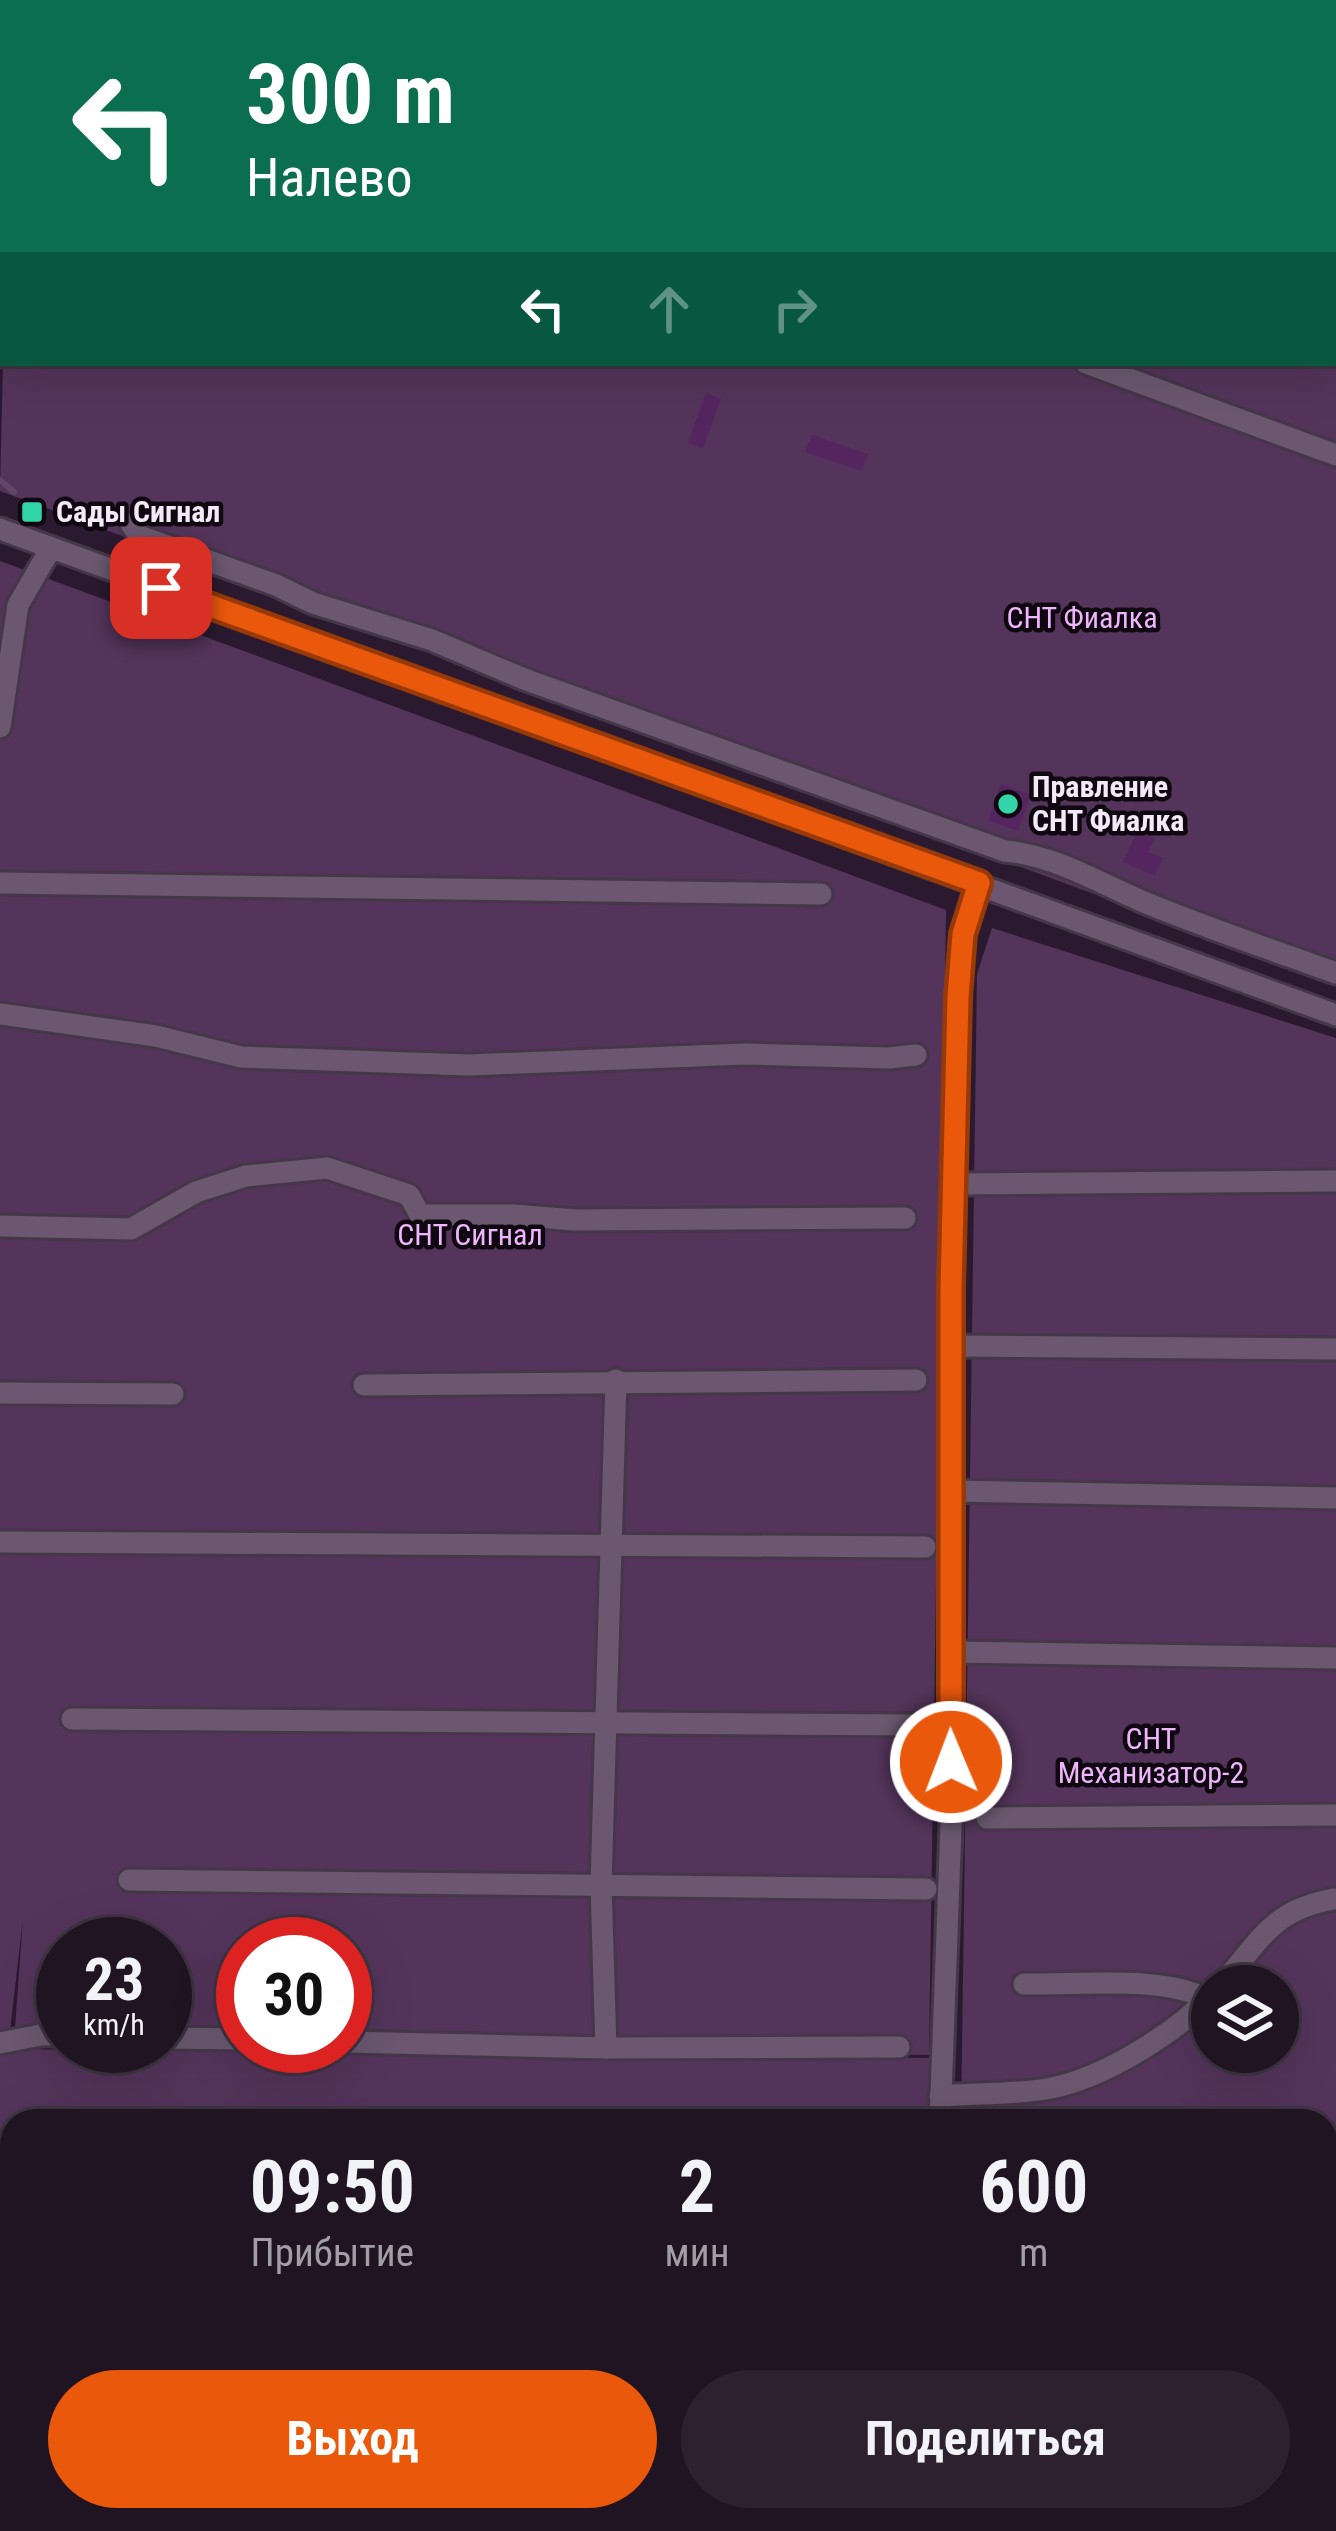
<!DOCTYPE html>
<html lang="ru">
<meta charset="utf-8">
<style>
:root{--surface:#201423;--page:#2d2130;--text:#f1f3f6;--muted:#a29ea6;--line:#3d3341;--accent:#ea580c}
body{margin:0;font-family:"Roboto Condensed",sans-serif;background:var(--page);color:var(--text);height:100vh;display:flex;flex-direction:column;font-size:45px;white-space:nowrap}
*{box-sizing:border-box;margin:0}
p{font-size:39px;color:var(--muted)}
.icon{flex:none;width:66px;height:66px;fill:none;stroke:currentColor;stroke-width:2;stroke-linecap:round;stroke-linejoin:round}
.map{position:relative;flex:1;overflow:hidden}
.drawer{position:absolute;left:0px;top:2109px;width:1338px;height:423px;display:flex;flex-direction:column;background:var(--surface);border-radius:36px 36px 0 0;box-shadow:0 12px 48px #0002,0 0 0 3px var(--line)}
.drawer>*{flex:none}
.hud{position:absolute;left:0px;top:0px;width:1338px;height:366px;box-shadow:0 12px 48px #0002,0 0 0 3px var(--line);background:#0b6e4f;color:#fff;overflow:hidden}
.controls{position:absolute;left:1191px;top:1965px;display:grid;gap:24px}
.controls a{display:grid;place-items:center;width:108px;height:108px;border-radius:50%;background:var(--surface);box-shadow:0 12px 48px #0002,0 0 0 3px var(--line);font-size:60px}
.speed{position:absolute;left:36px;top:1917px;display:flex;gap:24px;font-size:60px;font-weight:700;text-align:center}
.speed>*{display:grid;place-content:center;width:156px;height:156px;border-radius:50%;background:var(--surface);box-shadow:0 12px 48px #0002,0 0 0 3px var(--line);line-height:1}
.speed small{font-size:30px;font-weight:400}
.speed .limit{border:18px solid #d22;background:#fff;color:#111}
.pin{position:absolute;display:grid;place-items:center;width:102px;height:102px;color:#fff;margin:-51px;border-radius:24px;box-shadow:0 6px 18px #0006}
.me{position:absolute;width:132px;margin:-66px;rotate:359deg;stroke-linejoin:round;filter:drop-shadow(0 0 9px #0008)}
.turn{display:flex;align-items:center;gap:42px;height:252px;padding:0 48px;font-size:54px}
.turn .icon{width:156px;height:156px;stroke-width:2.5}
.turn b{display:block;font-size:84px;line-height:102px}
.lanes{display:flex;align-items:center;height:114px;padding:0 48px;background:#0003;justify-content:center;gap:60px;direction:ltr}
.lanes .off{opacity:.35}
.eta{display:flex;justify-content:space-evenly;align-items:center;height:204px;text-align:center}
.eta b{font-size:72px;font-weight:700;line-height:84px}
.cta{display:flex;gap:24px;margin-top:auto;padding:24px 48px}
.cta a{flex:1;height:138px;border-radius:72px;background:var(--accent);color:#fff;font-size:48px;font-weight:700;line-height:138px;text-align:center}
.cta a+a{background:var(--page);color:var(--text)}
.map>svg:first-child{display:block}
.green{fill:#54345b;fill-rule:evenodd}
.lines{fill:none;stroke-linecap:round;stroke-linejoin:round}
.stream{stroke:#624668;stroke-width:6}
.building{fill:#552560}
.minor-casing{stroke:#443748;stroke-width:27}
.minor{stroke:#6b5870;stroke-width:21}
.route-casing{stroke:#983908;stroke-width:30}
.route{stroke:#ea580c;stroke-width:21}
.poi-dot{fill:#32d4a9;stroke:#0f0811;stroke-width:4.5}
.labels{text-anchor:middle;stroke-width:9;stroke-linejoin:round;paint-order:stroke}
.poi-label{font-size:30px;font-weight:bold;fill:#f4e9f7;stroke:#0f0811;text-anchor:start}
.park-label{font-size:30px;fill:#efb6fd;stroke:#0f0811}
</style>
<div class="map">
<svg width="1336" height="2531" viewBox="0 0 1336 2531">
<rect width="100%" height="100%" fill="#2b1a2f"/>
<g class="green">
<polygon points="129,0 1336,0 1336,983 0,491 3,362 1335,363 1335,3 127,3"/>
<path d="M0 561 946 910 929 2055 345 2046V1944H243V2044L165 2043V1944H63V2042L14 2041 23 1918 8 2049 930 2058V2121H12V2520H1326V2121H961L977 974 992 928 1336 1038V2531H986L984 2527 983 2531H0ZM1212 1986H1278V2052H1212Z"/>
</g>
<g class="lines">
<polyline class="stream" points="0,480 14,492"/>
</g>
<g class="building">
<polygon points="706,393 721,399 703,448 688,443"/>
<polygon points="812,435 868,454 862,471 805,452"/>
<polygon points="1001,784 1031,795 1018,831 988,820"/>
<polygon points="1137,831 1154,839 1148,852 1163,858 1155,876 1123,862"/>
</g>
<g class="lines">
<defs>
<g id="minor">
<polyline points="1086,363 1336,455"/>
<path d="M131 524 139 536 276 585 313 603 432 640 524 679 1005 851C1054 855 1099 883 1144 902 1207 928 1272 950 1336 973"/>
<polyline points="0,529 1336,1015"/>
<polyline points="0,727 18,605 51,548"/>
<polyline points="0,883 821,894"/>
<polyline points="0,1014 156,1036 241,1057 469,1065 745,1054 889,1058 916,1055"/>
<polyline points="954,1184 1336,1181"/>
<polyline points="0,1226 131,1229 196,1192 246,1176 327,1168 409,1195 420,1215 513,1215 575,1220 905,1218"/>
<polyline points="952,1346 1336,1349"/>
<polyline points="364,1385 916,1380"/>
<polyline points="0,1393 173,1394"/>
<polyline points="952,1491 1336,1498"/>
<polyline points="0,1542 925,1547"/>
<polyline points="950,1652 1336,1658"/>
<polyline points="72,1719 920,1725"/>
<polyline points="987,1818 1336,1815"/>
<polyline points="129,1880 926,1889"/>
<path d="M1024 1984C1076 1985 1163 1975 1207 1999"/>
<path d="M1220 1986C1259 1944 1269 1910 1334 1899"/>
<polyline points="165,2038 243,2039"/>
<polyline points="345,2042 606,2048 899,2047"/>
<polyline points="0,2043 41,2035 63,2035"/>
<polyline points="606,2048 601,1885 616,1380"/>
<path d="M940 2096C976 2093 1016 2095 1052 2088 1105 2077 1176 2033 1212 1994"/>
<polyline points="940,2121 952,1799 951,1289 958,997 963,934 979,883"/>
<polyline points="0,2198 12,2198"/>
<polyline points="1326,2307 1336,2302"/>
<polyline points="0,2402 12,2404"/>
<polyline points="1326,2461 1336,2458"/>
<polyline points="1251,2520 1254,2531"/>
<polyline points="966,2531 966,2520"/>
</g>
</defs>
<use href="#minor" class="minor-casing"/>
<use href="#minor" class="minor"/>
</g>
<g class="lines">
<defs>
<polyline id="route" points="161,588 979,883 963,934 958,997 951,1289 951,1762"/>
</defs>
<use href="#route" class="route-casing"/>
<use href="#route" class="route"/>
</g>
<g class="poi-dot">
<rect x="20" y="500" width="24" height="24" rx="6"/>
<circle cx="1008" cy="804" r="12"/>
</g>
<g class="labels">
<g class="poi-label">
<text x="56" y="522">Сады Сигнал</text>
<text x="1032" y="797">Правление<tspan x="1032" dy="34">СНТ Фиалка</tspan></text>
</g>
<g class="park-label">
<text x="1082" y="628">СНТ Фиалка</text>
<text x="470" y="1245">СНТ Сигнал</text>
<text x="1151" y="1749">СНТ<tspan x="1151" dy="34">Механизатор-2</tspan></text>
</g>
</g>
</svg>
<div class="controls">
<a><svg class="icon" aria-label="layers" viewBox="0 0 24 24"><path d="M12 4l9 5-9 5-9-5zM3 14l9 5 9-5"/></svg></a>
</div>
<div class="speed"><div>23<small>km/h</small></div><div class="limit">30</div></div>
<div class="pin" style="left:161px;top:588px;background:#d93025"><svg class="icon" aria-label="arrive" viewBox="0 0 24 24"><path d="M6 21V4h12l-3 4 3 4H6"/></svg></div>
<svg class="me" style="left:951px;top:1762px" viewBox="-20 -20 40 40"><circle r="17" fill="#ea580c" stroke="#fff" stroke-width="3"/><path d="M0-11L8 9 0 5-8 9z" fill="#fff"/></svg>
<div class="hud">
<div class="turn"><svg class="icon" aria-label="left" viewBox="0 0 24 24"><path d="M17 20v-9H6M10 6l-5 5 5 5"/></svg><div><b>300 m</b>Налево</div></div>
<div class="lanes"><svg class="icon" aria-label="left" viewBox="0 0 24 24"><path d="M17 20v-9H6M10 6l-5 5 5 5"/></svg><svg class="icon off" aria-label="ahead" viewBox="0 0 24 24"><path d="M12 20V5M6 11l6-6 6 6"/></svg><svg class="icon off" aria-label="right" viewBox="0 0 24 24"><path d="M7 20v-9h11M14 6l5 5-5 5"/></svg></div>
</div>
<section class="drawer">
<div class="eta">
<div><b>09:50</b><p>Прибытие</p></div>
<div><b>2</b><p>мин</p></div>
<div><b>600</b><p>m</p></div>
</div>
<div class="cta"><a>Выход</a><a>Поделиться</a></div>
</section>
</div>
